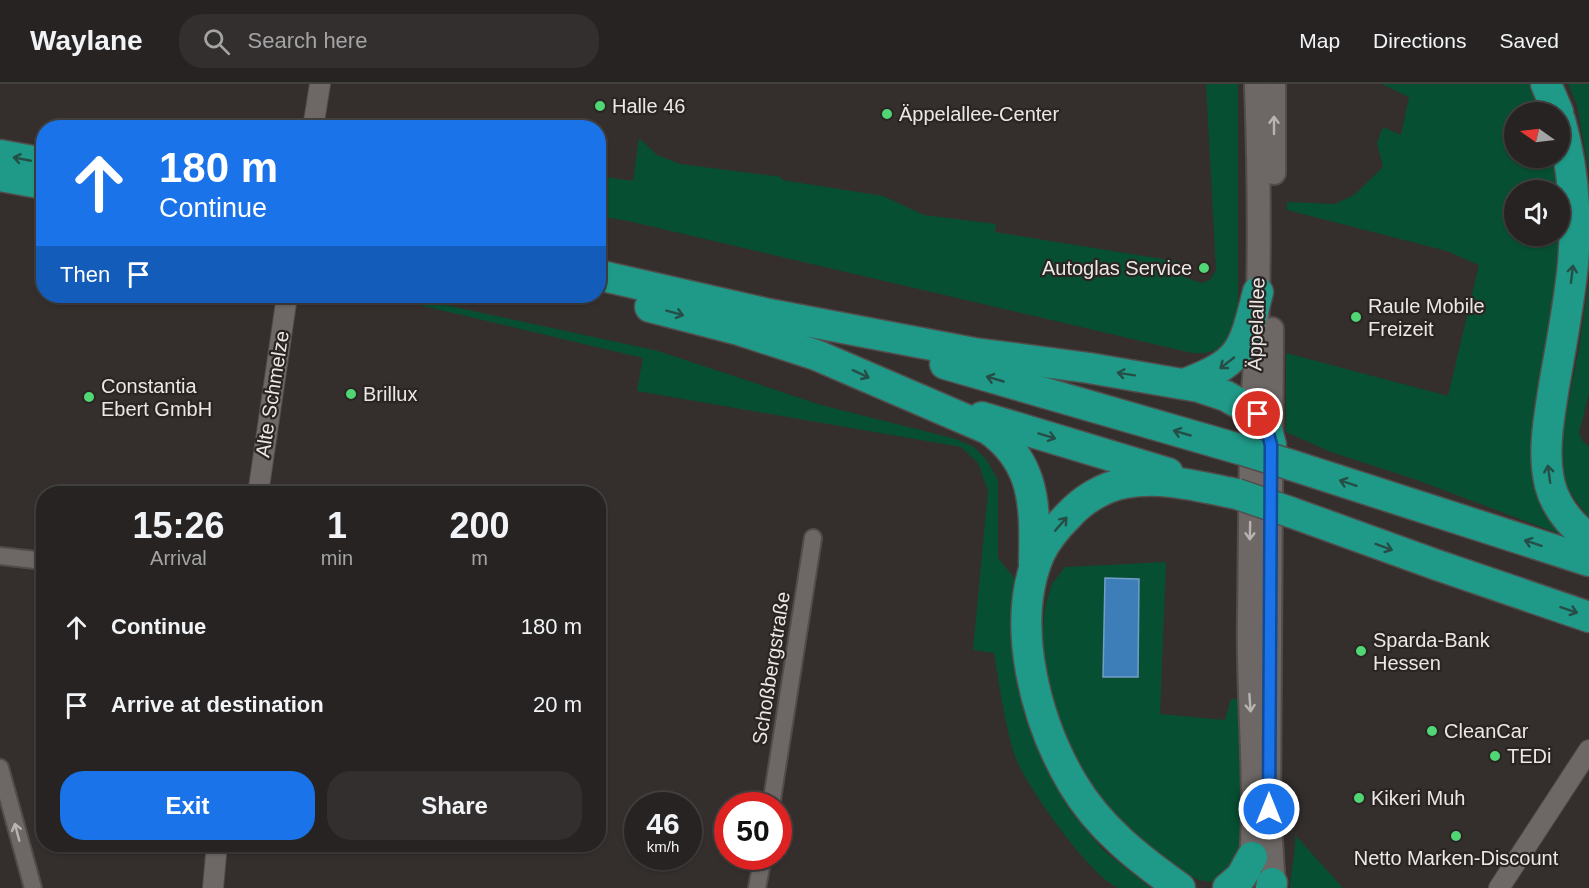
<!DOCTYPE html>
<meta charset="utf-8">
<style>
:root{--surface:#272322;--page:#332f2f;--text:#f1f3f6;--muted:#a4a4a5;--line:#434040;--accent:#1a73e8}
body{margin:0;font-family:Arial,sans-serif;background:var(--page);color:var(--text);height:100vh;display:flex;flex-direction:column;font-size:22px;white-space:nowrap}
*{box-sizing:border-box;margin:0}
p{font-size:20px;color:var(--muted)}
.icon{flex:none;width:33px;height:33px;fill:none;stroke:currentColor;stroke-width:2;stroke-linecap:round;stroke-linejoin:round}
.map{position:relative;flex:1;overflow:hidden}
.drawer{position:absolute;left:36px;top:402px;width:570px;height:366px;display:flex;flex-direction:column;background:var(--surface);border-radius:24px;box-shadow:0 2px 4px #0004,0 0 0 2px var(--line)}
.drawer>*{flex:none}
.top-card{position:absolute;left:36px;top:36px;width:570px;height:183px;border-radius:24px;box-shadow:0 2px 4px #0004,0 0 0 2px var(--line);background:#1a73e8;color:#fff;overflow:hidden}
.needle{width:39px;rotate:284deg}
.controls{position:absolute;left:1504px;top:18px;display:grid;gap:12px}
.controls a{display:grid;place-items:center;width:66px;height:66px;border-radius:50%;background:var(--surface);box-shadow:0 2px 4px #0004,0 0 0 2px var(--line);font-size:30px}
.speed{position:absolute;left:624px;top:708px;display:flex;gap:12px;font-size:30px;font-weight:700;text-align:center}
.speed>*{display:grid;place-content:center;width:78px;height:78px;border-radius:50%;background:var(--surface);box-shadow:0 2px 4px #0004,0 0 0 2px var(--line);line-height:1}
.speed small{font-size:15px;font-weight:400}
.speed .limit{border:9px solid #d22;background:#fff;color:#111}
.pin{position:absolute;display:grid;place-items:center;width:51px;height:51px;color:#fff;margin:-26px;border:3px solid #fff;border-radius:50%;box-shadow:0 2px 6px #0007}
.me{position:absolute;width:66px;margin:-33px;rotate:0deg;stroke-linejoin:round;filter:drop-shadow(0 0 4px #0008)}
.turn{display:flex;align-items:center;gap:21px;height:126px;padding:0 24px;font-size:27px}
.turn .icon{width:78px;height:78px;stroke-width:2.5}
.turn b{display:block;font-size:42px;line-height:51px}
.then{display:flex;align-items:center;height:57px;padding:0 24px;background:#0003;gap:12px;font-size:22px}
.eta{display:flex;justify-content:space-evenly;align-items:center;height:102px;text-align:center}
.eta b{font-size:36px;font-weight:600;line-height:42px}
.action{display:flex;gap:12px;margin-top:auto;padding:12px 24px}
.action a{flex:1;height:69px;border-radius:24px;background:var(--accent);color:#fff;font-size:24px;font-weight:600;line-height:69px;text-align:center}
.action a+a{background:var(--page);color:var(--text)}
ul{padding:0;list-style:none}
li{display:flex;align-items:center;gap:18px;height:78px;padding:0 24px}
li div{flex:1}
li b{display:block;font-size:22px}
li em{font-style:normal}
header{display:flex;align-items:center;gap:36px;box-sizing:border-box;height:84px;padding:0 30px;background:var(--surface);border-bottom:2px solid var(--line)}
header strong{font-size:28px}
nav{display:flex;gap:33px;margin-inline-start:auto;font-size:21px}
.search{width:420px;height:54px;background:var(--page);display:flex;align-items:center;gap:15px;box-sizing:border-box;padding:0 21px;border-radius:24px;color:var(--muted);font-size:22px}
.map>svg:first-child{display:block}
.green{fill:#074f32}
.water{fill:#3d7eb8;stroke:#719ec6;stroke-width:1.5}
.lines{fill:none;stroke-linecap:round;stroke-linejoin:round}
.minor-casing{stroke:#524d4b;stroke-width:20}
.tertiary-casing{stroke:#524d4b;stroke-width:22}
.secondary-casing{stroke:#524d4b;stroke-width:26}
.motorway-casing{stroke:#524d4b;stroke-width:33}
.minor{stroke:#6d6765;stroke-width:16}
.tertiary{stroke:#6d6765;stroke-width:20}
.secondary{stroke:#6d6765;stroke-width:22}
.motorway{stroke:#1f9988;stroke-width:30}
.motorway-bridge-casing{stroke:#524d4b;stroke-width:33;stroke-linecap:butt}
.motorway-bridge{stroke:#1f9988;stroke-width:30}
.oneway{stroke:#b8b4b2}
.oneway2{stroke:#264e46}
.route-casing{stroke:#114b97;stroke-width:15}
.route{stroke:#1a73e8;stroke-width:10}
.poi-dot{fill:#50d674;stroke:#2a2523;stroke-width:2}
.labels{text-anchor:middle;stroke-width:4.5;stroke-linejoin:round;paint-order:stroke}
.poi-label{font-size:20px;fill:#eae7e6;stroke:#2a2523;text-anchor:start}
.street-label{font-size:20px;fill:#eae7e6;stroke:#2a2523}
</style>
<header>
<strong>Waylane</strong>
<div class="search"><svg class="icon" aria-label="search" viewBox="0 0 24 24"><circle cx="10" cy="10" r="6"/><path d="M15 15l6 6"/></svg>Search here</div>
<nav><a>Map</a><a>Directions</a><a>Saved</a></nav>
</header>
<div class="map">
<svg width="1589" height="804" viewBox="0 0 1589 804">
<rect width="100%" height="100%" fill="#342f2d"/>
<g class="green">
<path d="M1206 0H1238V229C1230 258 1225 271 1192 269L628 137 599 132 598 92 633 97 639 54 657 71 680 80 781 93 782 96 883 112 924 131 996 140 995 148 1181 178V185L1184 193 1201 199 1210 196 1216 186Z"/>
<polygon points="1382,0 1532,0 1543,28 1515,28 1515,74 1554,74 1559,106 1515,106 1515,152 1560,152 1555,211 1540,304 1570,454 1417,396 1331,368 1286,348 1286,269 1448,312 1479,181 1447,167 1287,126 1287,118 1335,120 1354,111 1383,83 1377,59 1383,43 1401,51 1409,13"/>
<polygon points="1568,0 1589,0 1589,89 1577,21"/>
<polygon points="1589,197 1589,309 1579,349 1583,358 1589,362 1589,434 1569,407 1560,386 1559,366 1579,264"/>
<path d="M381 212H404L658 267 821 321 956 355 974 363 986 375 998 396V474L1015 495 1014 540 1017 583 1024 631 1044 681 1069 725 1103 766 1151 804C1141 804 1128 804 1119 804 1094 798 1023 698 1015 672 1004 639 1000 603 994 569L973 566 988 407 978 379 961 363 637 307 643 274Z"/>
<polygon points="1166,478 1160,630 1225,636 1231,615 1238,615 1243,667 1244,763 1224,797 1211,798 1199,796 1177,784 1133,748 1104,719 1072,676 1049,616 1042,556 1045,523 1052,500 1065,483"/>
<path d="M1295 751 1343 804H1290C1291 786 1296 769 1295 751Z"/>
</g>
<polygon class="water" points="1105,494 1139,495 1138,593 1103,593"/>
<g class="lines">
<defs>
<g id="minor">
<polyline points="0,472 44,477"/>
<polyline points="0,684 33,804"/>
<polyline points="771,722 813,454"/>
<polyline points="757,804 763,772"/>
</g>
<g id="tertiary">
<polyline points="313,44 320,0"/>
<polyline points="258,410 287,212"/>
<polyline points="213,804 217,760"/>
<polyline points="1499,804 1589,666"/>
</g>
<g id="secondary">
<polyline points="1274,0 1274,89"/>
<polyline points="1272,245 1269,725 1274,804"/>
<path d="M1250 788C1258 702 1247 616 1249 530 1250 462 1250 394 1252 326 1253 300 1256 275 1257 249 1260 166 1259 83 1256 0"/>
</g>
<g id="motorway">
<polyline points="1546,0 1558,28"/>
<path d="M1560 36C1573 82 1577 132 1573 180 1569 221 1561 261 1554 302 1549 334 1542 369 1550 401 1556 424 1571 441 1589 455"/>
<polyline points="0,71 44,79"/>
<polyline points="0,92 44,100"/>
<polyline points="598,191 769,230 974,269 1089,284 1199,303 1226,312 1258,330 1265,339 1271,361"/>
<path d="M650 223 739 246 816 271 988 345C1037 379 1035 425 1034 479"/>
<polyline points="945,280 1239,365"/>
<path d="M1184 300C1243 278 1243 266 1258 208"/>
<polyline points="982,333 1168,389"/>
<polyline points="1291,381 1589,477"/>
<polyline points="1290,428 1434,480 1589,533"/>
<path d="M1180 804C1139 775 1099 744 1073 700 1036 638 1009 539 1040 469 1047 455 1056 444 1067 433 1082 416 1103 403 1125 399 1162 392 1201 403 1237 410"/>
<polyline points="1228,804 1241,793 1252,773"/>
<polyline points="1271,804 1272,799"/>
</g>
</defs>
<use href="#minor" class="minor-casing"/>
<use href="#tertiary" class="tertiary-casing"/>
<use href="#secondary" class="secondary-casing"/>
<use href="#motorway" class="motorway-casing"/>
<use href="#minor" class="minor"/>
<use href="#tertiary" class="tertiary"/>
<use href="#secondary" class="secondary"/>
<use href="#motorway" class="motorway"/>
<defs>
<g id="motorway-bridge">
<polyline points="1239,365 1291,381"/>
<polyline points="1237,410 1290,428"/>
</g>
</defs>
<use href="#motorway-bridge" class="motorway-bridge-casing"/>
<use href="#motorway-bridge" class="motorway-bridge"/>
</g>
<defs><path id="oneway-shaft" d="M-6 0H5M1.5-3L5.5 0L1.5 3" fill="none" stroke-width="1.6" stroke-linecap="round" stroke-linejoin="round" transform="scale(1.5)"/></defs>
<g class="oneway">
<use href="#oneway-shaft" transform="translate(1274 41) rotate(-90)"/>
<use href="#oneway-shaft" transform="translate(1250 447) rotate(91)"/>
<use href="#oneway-shaft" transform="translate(1250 619) rotate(86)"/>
<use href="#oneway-shaft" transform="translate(17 748) rotate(-105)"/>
</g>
<g class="oneway2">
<use href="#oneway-shaft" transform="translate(22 75) rotate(-169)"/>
<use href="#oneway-shaft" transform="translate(1572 190) rotate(-83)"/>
<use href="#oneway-shaft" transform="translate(675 229) rotate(15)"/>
<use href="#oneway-shaft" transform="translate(1227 279) rotate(142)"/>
<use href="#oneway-shaft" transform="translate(861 290) rotate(25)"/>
<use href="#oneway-shaft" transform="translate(1126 290) rotate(-171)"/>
<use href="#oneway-shaft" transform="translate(995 295) rotate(-164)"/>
<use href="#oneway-shaft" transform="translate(1182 349) rotate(-164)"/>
<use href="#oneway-shaft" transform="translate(1047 352) rotate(17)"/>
<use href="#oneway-shaft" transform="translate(1549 390) rotate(-98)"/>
<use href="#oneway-shaft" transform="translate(1348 399) rotate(-162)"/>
<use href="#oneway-shaft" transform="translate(1061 440) rotate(-49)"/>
<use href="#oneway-shaft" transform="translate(1533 459) rotate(-162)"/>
<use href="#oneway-shaft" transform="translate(1384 463) rotate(20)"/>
<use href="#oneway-shaft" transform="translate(1569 526) rotate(19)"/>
</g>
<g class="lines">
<defs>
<polyline id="route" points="1258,330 1265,339 1271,361 1269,725"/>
</defs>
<use href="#route" class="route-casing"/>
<use href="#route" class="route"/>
</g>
<g class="poi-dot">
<circle cx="600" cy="22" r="6"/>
<circle cx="887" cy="30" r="6"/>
<circle cx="1204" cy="184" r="6"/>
<circle cx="1356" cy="233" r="6"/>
<circle cx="351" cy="310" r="6"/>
<circle cx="89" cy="313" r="6"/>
<circle cx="1361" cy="567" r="6"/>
<circle cx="1432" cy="647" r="6"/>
<circle cx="1495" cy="672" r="6"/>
<circle cx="1359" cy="714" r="6"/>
<circle cx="1456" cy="752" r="6"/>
</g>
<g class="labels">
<g class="poi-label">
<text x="612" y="29">Halle 46</text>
<text x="899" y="37">Äppelallee-Center</text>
<text x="1192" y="191" text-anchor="end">Autoglas Service</text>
<text x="1368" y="229">Raule Mobile<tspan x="1368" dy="23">Freizeit</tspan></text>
<text x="101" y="309">Constantia<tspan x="101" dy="23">Ebert GmbH</tspan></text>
<text x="363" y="317">Brillux</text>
<text x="1373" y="563">Sparda-Bank<tspan x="1373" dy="23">Hessen</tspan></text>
<text x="1444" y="654">CleanCar</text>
<text x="1507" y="679">TEDi</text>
<text x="1371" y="721">Kikeri Muh</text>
<text x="1456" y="781" text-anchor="middle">Netto Marken-Discount</text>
</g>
<g class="street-label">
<text transform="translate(1256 240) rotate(-88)" y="7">Äppelallee</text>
<text transform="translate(272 310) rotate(-81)" y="7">Alte Schmelze</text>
<text transform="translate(771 584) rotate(-81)" y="7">Schoßbergstraße</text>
</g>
</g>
</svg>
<div class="controls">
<a><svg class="needle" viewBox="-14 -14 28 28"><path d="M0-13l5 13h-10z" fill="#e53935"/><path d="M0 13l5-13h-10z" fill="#a4a4a5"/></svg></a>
<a><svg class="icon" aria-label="sound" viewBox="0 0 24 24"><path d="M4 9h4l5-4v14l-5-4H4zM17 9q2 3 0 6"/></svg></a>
</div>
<div class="speed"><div>46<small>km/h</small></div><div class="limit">50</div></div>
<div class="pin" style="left:1258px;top:330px;background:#d93025"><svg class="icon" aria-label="arrive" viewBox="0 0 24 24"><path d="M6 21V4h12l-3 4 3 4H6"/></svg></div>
<svg class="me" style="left:1269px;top:725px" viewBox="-20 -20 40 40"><circle r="17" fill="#1a73e8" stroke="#fff" stroke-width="3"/><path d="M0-11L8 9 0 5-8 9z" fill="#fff"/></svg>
<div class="top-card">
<div class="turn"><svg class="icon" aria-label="ahead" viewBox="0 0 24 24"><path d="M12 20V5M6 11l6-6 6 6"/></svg><div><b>180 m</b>Continue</div></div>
<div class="then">Then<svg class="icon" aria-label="arrive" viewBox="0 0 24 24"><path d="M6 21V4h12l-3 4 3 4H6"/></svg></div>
</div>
<section class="drawer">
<div class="eta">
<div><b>15:26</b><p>Arrival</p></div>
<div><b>1</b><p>min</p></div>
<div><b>200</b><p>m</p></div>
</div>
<ul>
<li><svg class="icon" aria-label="ahead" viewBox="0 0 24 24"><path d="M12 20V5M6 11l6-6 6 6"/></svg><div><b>Continue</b></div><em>180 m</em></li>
<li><svg class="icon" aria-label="arrive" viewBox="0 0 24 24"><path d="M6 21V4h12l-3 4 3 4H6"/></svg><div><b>Arrive at destination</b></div><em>20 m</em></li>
</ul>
<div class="action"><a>Exit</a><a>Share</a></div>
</section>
</div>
